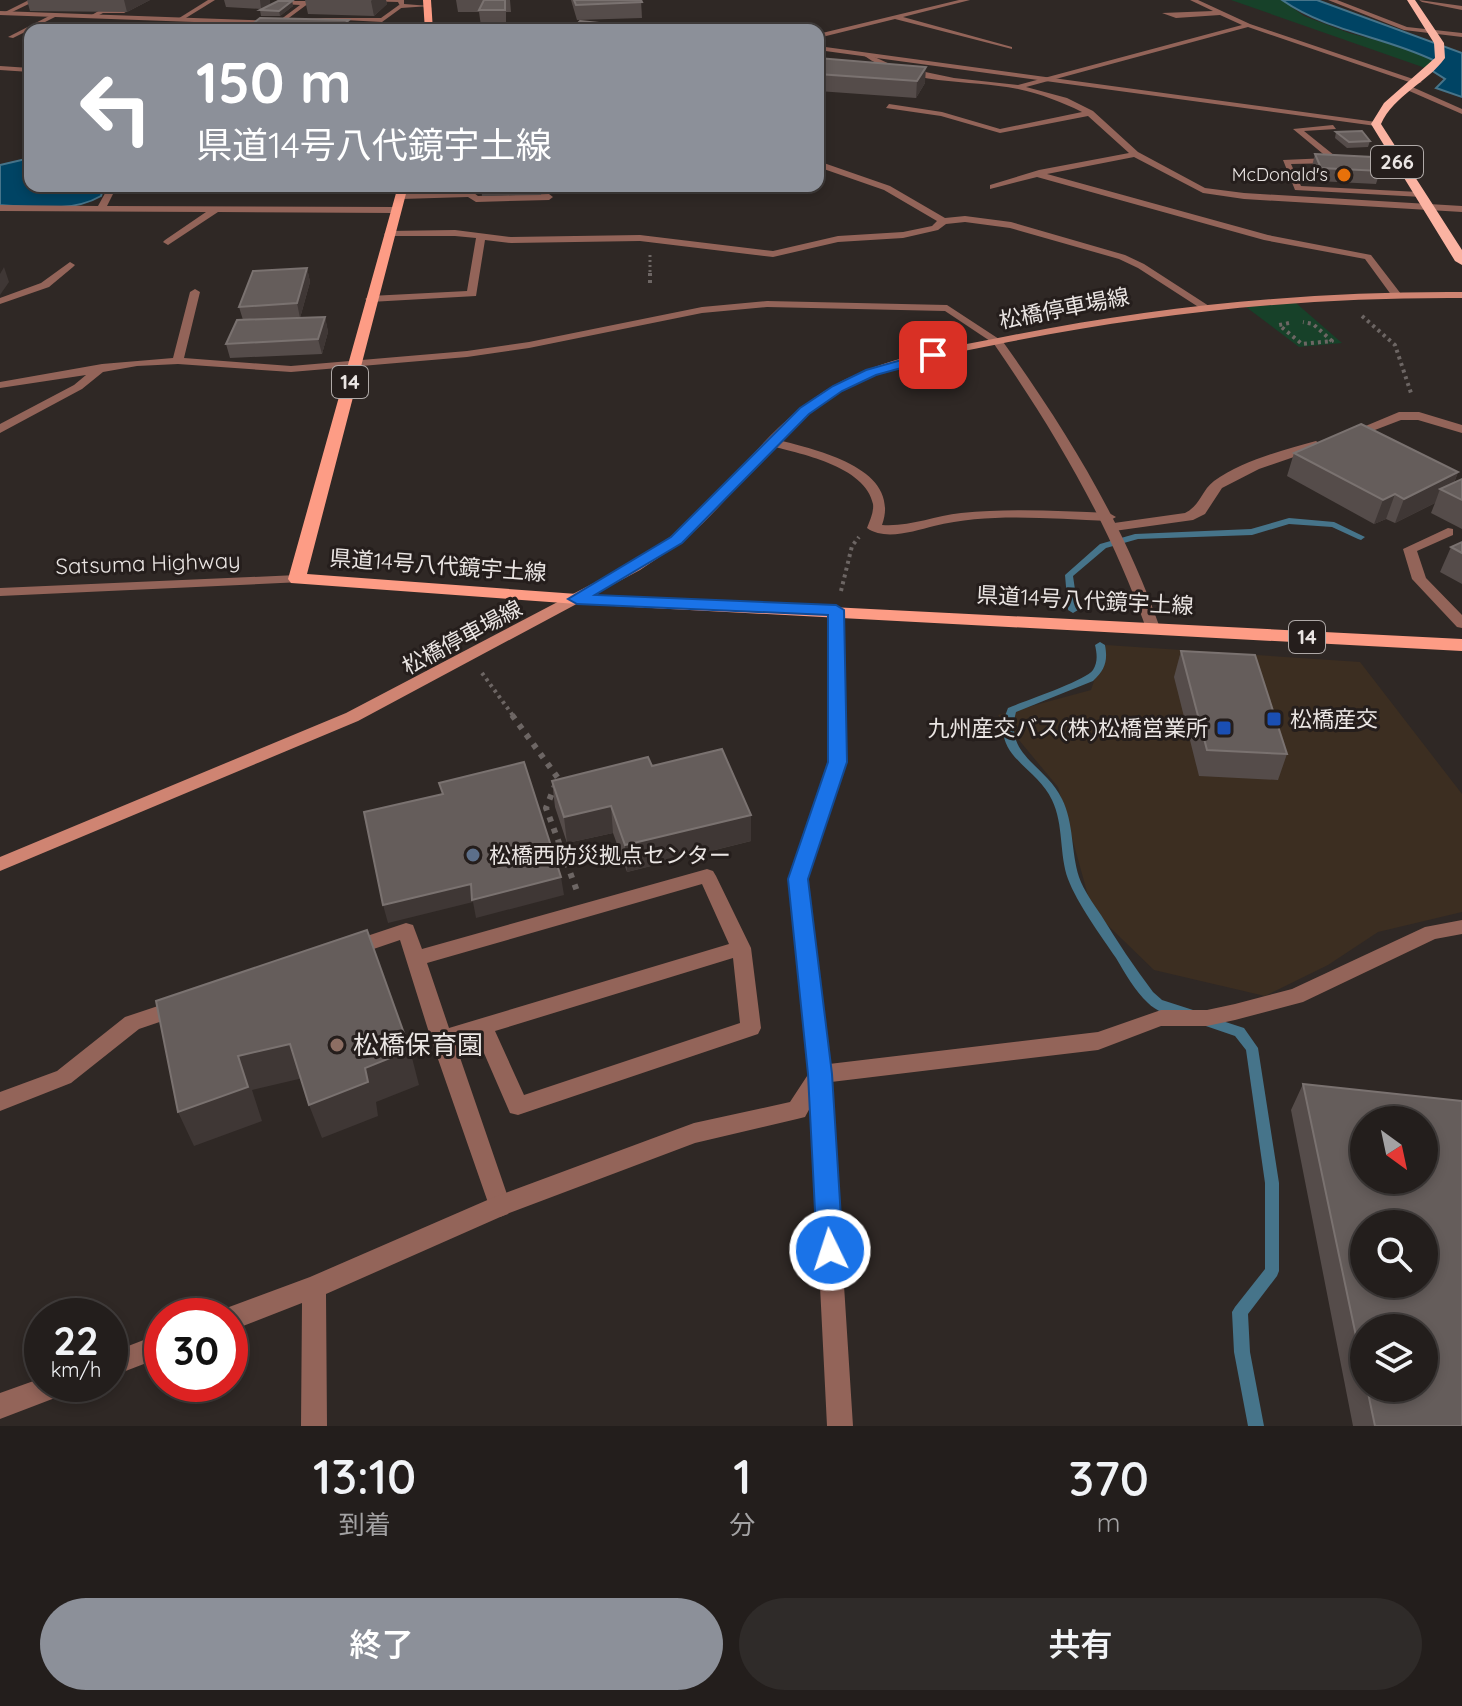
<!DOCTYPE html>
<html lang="ja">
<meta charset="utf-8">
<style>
:root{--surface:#231e1c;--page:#2f2b29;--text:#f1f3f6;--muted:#a3a2a3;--line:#403c3b;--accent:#8c9099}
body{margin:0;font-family:Quicksand,"Noto Sans JP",sans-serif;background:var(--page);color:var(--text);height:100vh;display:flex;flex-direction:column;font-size:30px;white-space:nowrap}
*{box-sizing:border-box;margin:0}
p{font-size:26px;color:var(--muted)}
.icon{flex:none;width:44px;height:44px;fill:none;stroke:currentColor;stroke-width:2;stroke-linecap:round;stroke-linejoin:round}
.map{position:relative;height:1426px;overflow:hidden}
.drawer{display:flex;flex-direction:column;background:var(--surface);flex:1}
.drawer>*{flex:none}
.guide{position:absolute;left:24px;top:24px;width:800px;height:168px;border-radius:16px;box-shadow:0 4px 12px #0003,0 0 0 2px var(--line);background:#8c9099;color:#fff;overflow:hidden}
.needle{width:52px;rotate:147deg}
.buttons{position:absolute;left:1350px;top:1106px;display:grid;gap:16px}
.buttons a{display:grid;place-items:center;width:88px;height:88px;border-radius:50%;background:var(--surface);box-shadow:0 4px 12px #0003,0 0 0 2px var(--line);font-size:40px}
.speed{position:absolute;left:24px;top:1298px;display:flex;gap:16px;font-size:40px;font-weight:700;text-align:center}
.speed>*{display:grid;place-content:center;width:104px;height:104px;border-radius:50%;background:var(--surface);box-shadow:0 4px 12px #0003,0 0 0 2px var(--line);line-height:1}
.speed small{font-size:20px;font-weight:400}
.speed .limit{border:12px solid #d22;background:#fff;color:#111}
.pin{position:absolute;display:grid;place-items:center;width:68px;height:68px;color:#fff;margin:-34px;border-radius:16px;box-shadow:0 4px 12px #0006}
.me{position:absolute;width:88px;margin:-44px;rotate:356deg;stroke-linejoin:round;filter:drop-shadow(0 0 6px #0008)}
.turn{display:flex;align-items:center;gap:28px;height:168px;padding:0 40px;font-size:36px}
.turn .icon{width:104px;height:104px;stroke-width:2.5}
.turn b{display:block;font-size:56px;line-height:68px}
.eta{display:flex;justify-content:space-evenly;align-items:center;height:136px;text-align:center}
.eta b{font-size:48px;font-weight:600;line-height:56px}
.action{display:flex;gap:16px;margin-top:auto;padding:16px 40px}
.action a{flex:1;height:92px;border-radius:48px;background:var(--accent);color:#fff;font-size:32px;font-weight:600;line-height:92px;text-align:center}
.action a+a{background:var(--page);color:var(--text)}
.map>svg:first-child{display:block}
.industrial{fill:#3c2e21}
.green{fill:#174129}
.water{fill:#004464;stroke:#46748a;stroke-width:2}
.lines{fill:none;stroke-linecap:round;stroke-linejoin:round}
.stream{fill:#46748a;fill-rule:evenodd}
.path-far2{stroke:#6d6664;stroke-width:3;stroke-dasharray:2 3;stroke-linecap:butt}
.path-far1{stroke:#6d6664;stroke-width:4;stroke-dasharray:3 4;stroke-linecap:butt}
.path{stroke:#6d6664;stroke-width:6;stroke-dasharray:5 7;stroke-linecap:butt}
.service{fill:#936459;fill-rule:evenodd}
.minor{fill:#936459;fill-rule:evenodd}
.tertiary{fill:#936459;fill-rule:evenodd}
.secondary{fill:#cf8472;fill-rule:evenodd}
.primary{fill:#fd9c85;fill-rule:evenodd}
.trunk{fill:#fbb3a2;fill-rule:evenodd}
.wall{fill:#554c4a;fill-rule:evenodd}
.shaded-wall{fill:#3f3735}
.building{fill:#655d5b;stroke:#7a7270;stroke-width:2;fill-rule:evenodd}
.route{fill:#1a73e8;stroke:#114b97;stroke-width:2}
.food-dot{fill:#e8710a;stroke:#251e1c;stroke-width:3}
.transit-dot{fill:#1a4fb4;stroke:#251e1c;stroke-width:3}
.service-dot{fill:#5c6f8a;stroke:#251e1c;stroke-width:3}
.education-dot{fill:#8d6e63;stroke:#251e1c;stroke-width:3}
.labels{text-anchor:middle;stroke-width:6;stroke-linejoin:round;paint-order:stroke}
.far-poi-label{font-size:18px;fill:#eae5e3;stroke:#251e1c;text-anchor:end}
.shield{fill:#251e1c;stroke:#afa9a7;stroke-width:2}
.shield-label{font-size:20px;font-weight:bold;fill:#eae5e3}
.street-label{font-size:22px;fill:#eae5e3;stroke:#251e1c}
.poi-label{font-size:22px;fill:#eae5e3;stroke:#251e1c;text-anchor:start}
.near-poi-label{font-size:26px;fill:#eae5e3;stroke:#251e1c;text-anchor:start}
</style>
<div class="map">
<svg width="1462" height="1426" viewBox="0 0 1462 1426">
<rect width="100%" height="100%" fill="#2f2825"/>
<polygon class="industrial" points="1106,645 1360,662 1462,794 1462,912 1378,932 1328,965 1265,996 1154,970 1092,910 1058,787 998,715 1091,690"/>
<g class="green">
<polygon points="1231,0 1282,0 1304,16 1349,33 1410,49 1434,61 1431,70"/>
<polygon points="1296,303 1342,343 1299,347 1246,307"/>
</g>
<g class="water">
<path d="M1282 0H1317L1462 53V97L1436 88 1445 79 1431 70 1433 60C1383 36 1328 32 1282 0Z"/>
<path d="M30 158V186H104L101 196C72 213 32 207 0 205V165Z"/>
</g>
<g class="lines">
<g class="stream">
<polygon points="1289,518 1334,522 1365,537 1361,540 1358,539 1332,527 1289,524 1252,535 1138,539 1106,548 1073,576 1078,610 1073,613 1068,610 1065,575 1100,544 1135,534 1251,529"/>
<path d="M1100 642 1105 645C1108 661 1105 670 1093 681L1016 712C1004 756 1045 764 1062 799 1074 823 1071 852 1079 877 1084 891 1093 903 1101 915 1117 941 1134 967 1153 992L1162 1000 1193 1010 1195 1014 1193 1018C1181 1020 1157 1013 1148 1003 1135 991 1125 973 1116 958 1101 936 1077 903 1068 879 1059 854 1064 825 1052 800 1036 765 988 756 1008 708 1024 701 1085 681 1093 670 1098 662 1097 654 1095 645Z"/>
<polygon points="1204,1015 1244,1028 1258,1048 1279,1183 1279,1271 1277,1276 1248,1314 1250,1352 1264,1426 1248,1426 1234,1352 1232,1312 1235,1307 1265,1269 1265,1183 1246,1050 1235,1036 1200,1024 1198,1020 1200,1016"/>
</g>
<polyline class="path-far2" points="650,255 650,275"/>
<g class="path-far1">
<polyline points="650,273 650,286"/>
<polyline points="1362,316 1395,345 1412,396"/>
<polyline points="1289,323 1279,325 1302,344 1332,341 1313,324 1303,322"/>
<polyline points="841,591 852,546 859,537"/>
<polyline points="482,673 514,717"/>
</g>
<polyline class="path" points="512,715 558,778 546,808 577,891"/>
<g class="service">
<polygon points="139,0 147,0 124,13 103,13 93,18 90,16 102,9 121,10"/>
<polygon points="280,1 306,1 309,3 278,26 276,23 300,5 282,4"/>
<polygon points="399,5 404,6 382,22 306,18 381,18"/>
<polygon points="1333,125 1336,129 1304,131 1340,160 1336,163 1291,164 1301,186 1419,192 1423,195 1422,197 1295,190 1283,160 1328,158 1293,129"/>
<polygon points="1356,159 1401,164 1405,167 1401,170 1353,164 1352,162"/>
<polygon points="466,186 474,186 474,193 478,196 549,194 553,197 549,200 476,202 468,197 401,199 397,196 401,193 466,191"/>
<polygon points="70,262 75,265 73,267 49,287 0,304 0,298 41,283"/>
<polygon points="1448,528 1453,529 1453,535 1417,551 1426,578 1462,615 1462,628 1457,627 1412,579 1403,549"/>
<path d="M707 869 713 871 716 876 751 948 761 1028 758 1034 518 1115 510 1113 477 1037 455 1043 511 1206 508 1214 500 1217 492 1214 431 1039 400 940 353 956 346 953 343 948 346 943 406 923 413 925 422 949ZM702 884 729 944 449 1028 427 963ZM733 958 740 1023 524 1095 495 1031Z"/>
<polygon points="176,1000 183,1002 186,1008 183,1014 139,1029 71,1083 0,1111 0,1092 57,1071 125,1017"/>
</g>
<g class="minor">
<polygon points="29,0 37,0 8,14 3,13"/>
<polygon points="208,0 215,0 181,21 176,20"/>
<polygon points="326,0 404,0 404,4 430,6 401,8 398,2"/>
<polygon points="959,0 970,0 903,17 1012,47 1012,49 895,19 818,38 818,34"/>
<path d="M1190 0H1198L1250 24 1422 82 1415 84 1248 27 1026 87 1067 98 1093 111 1138 152 1205 188 1244 193 1462 206V212L1244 199 1203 193 1134 157 1047 174 1268 235 1371 255 1401 294 1400 296H1392L1365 259 1264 240 1037 177 990 189V185L1039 170 1129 153 1088 116 1000 133 941 116 886 108 889 104 942 112 1000 129 1082 112C1062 102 1041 94 1018 89 968 79 907 86 863 55L868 54 892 65 954 78 1018 85 1242 25 1220 15 1176 18 1162 13 1213 11Z"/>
<polygon points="1328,0 1337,0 1407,27 1462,33 1462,37 1404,30"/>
<polygon points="55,13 57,16 13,38 8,37"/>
<polygon points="224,20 229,21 217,30 210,30"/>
<polygon points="0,66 30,68 30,72 0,70"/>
<polygon points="1410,86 1462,109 1462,114 1407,90"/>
<polygon points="818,161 890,186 945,218 965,216 1011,222 1125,255 1144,264 1209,306 1200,308 1138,268 1119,259 1010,228 965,222 946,224 938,230 903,238 838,242 773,257 640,241 511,243 485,240 476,296 370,302 365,299 370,296 467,291 476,238 455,236 386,236 384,234 389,231 455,230 511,237 640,235 773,251 838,236 903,232 932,226 937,221 884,190 818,167"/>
<polygon points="109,186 117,186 107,206 395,207 400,210 395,213 218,212 168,245 163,242 165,240 206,212 0,211 0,205 98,206"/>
<polygon points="195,289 200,292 184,358 291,366 467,351 529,342 702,307 767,301 947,305 1002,341 993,343 945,311 767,307 702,313 529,348 467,357 291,372 178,364 137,366 103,372 82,389 0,433 0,424 74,385 86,375 0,388 0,382 102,364 173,358 190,292"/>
<polygon points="1399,412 1419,412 1462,425 1462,433 1418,420 1401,420 1354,438 1350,439 1344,435"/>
<path d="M771 438C811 449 903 466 882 525 909 527 934 516 961 513 1010 508 1060 511 1109 513L1116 517 1109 521C1052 519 990 512 934 526 914 531 885 541 867 528 870 520 874 512 873 504 866 466 798 453 767 445L765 442Z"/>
<path d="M1316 441 1322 445 1320 448 1259 469 1222 488 1205 514 1193 520 1114 531 1107 527 1114 523 1185 513C1201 505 1201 491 1214 481 1242 461 1283 450 1316 441Z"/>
<polygon points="836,606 843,610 846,762 807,879 829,1064 1098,1032 1161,1010 1207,1010 1235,1004 1292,989 1425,927 1462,920 1462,934 1435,939 1303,1002 1235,1020 1207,1026 1161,1026 1098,1050 831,1082 853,1426 827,1426 811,1106 805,1117 797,1119 695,1143 507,1214 326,1294 327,1426 301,1426 302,1303 230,1331 230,1316 219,1316 221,1310 310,1277 492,1198 694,1123 790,1102 809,1073 789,879 830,762 829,610"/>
<polygon points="162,1333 162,1357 110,1377 110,1353"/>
<polygon points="42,1378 42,1384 72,1384 68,1393 0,1419 0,1393"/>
</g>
<g class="tertiary">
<polygon points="1419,0 1462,6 1462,10 1422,2"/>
<polygon points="0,11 274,21 277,23 274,25 0,15"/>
<polygon points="327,25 567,28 570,30 329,28"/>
<polygon points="818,46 1376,122 1380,124 1376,126 818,50"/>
<path d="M993 339H1001C1066 430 1123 522 1160 628L1158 631H1148L1146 628C1109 523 1055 432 992 341Z"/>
<polygon points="297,575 304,579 302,582 0,596 0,588"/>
</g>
<path class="secondary" d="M1462 292V298C1305 297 1152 313 999 344 946 355 890 363 843 390 786 422 749 478 703 523 684 542 662 555 640 570L358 721 0 871V857L346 713 630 564C652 549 674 536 694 518 740 473 777 417 835 385 884 357 943 349 998 338 1152 307 1305 291 1462 292Z"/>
<g class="primary">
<polygon points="423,0 431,0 433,30 425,30"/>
<polygon points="398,186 408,186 307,574 577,594 1462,639 1462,651 577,604 291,583 288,579"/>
</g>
<path class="trunk" d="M1407 0H1415L1444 43 1445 58C1427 83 1394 95 1381 124L1462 250V265L1455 261 1371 124 1384 103 1435 58 1434 43Z"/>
</g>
<g class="wall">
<polygon points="27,0 150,0 127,12 30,11"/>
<polygon points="224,0 270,0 270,4 261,9 226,7"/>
<polygon points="305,0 386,0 387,4 374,16 308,14"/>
<polygon points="456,0 510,0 511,12 506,12 506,25 481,26 479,12 458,12"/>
<polygon points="571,0 641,0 642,18 577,20"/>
<polygon points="292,1 293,6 280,16 261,16 260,10"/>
<polygon points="818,58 925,83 916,98 818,91"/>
<polygon points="1336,132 1370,141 1368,147 1347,148 1335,138"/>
<polygon points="1315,154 1380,171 1376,184 1318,181 1312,166"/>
<polygon points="481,186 542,186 541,195 482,196"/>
<polygon points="307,268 310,282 300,318 325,317 328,332 322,354 230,358 226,344 243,320 239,307"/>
<polygon points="1294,453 1458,472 1454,483 1462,479 1462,529 1431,513 1435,503 1395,523 1386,519 1374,524 1287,476"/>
<polygon points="1462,542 1462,584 1440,572 1451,547"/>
<polygon points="1181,651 1287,754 1278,780 1199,776 1174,677"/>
<polygon points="652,766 751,841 627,872 613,833 567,843 555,807 552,781"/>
<path d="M1303 1084 1462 1426H1353L1291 1110ZM1364 1328 1424 1388H1364Z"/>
</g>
<g class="shaded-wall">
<polygon points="124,0 150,0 127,12"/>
<polygon points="260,0 270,0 270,4 261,9"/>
<polygon points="372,0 386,0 387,4 374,16 371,1"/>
<polygon points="292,1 293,6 280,16 279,11"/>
<polygon points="349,20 351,30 337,30"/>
<polygon points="926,67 925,83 916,98 917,81"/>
<polygon points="4,267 9,282 0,295 0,274"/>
<polygon points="307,268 310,282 300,318 297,303"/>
<polygon points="325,317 328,332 322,354 318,339"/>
<polygon points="1458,472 1450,493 1440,489 1435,503 1395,523 1404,499"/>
<polygon points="1395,494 1386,519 1374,524 1383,500"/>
<polygon points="611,806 613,833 567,843 564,817"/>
<polygon points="751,815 751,841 627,872 625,845"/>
<polygon points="561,877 564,895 476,918 473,902 388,923 383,905 471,884"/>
<polygon points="290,1044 303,1078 252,1090 262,1121 194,1146 178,1112 238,1056"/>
<polygon points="410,1050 419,1085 376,1102 378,1116 322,1138 309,1105 365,1068"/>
</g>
<g class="building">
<polygon points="484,0 505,0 505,10 479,10"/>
<polygon points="574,0 641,0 642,2 576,5"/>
<polygon points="278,1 292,1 279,11 260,10"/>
<polygon points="260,18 349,20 337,30 245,30"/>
<polygon points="580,21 619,25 615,30 578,30 582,26 575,26"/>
<polygon points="818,58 926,67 917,81 818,74"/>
<polygon points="1362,131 1370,141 1349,142 1336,132"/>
<polygon points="1315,154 1373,157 1380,171 1321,168"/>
<polygon points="307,268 297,303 239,307 253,271"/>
<polygon points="325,317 318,339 226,344 237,320"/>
<polygon points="1361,424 1458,472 1404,499 1395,494 1383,500 1294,453"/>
<polygon points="1462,479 1462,500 1440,489"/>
<polygon points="1462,542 1462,553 1451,547"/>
<polygon points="1181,651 1255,655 1287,754 1207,750"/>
<polygon points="722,749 751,815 625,845 611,806 564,817 552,781 648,757 652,766"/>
<polygon points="524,762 561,877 472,900 471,884 383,905 364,812 443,794 439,783"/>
<polygon points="367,930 410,1050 365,1068 368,1082 309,1105 290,1044 238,1056 248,1087 178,1112 156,1001"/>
<path d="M1303 1084 1462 1101V1426H1375L1367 1388H1424V1328H1364V1374ZM1364 1120H1424V1180H1364ZM1364 1224H1424V1284H1364Z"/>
</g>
<polygon class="route" points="933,351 938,352 938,358 876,375 842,391 809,414 682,543 595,595 836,605 844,610 847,762 808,879 832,1074 843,1250 840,1259 830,1263 821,1259 817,1250 808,1074 788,879 828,762 828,615 577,604 568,599 671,537 800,408 833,386 866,370"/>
<circle class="food-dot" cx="1344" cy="175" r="8"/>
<g class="transit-dot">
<rect x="1266" y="711" width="16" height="16" rx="4"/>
<rect x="1216" y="720" width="16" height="16" rx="4"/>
</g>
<circle class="service-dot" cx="473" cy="855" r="8"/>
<circle class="education-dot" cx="337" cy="1045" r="8"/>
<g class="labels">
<g class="far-poi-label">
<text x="1328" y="181">McDonald's</text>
</g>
<g class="shield">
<rect x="1371" y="146" width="52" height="32" rx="6"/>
<rect x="332" y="366" width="36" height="32" rx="6"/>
<rect x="1289" y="621" width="36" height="32" rx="6"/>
</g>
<g class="shield-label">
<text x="1397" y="169">266</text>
<text x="350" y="389">14</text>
<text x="1307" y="644">14</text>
</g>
<g class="street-label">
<text transform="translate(1064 308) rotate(-11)" y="8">松橋停車場線</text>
<text transform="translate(148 563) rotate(-2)" y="8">Satsuma Highway</text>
<text transform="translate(438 565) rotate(4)" y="8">県道14号八代鏡宇土線</text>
<text transform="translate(1085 600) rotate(3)" y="8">県道14号八代鏡宇土線</text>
<text transform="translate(462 637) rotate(-28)" y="8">松橋停車場線</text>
</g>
<g class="poi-label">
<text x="1290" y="727">松橋産交</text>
<text x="1208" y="736" text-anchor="end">九州産交バス(株)松橋営業所</text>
<text x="489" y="863">松橋西防災拠点センター</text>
</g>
<g class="near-poi-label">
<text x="353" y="1054">松橋保育園</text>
</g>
</g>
</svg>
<div class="buttons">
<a><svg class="needle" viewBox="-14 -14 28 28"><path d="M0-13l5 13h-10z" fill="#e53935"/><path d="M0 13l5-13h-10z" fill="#a3a2a3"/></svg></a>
<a><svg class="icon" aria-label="search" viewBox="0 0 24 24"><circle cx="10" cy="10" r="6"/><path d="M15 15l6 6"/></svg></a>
<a><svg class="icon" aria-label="layers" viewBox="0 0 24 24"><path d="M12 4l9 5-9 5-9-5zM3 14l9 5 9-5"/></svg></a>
</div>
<div class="speed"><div>22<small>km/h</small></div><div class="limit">30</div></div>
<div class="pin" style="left:933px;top:355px;background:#d93025"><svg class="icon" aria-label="arrive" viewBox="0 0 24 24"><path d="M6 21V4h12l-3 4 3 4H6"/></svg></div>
<svg class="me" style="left:830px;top:1250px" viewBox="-20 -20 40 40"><circle r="17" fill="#1a73e8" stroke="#fff" stroke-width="3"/><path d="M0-11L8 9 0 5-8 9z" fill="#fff"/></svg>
<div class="guide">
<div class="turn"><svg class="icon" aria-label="left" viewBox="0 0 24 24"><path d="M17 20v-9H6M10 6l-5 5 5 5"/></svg><div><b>150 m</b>県道14号八代鏡宇土線</div></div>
</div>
</div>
<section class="drawer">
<div class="eta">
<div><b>13:10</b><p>到着</p></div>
<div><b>1</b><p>分</p></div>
<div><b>370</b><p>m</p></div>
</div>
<div class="action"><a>終了</a><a>共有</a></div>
</section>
